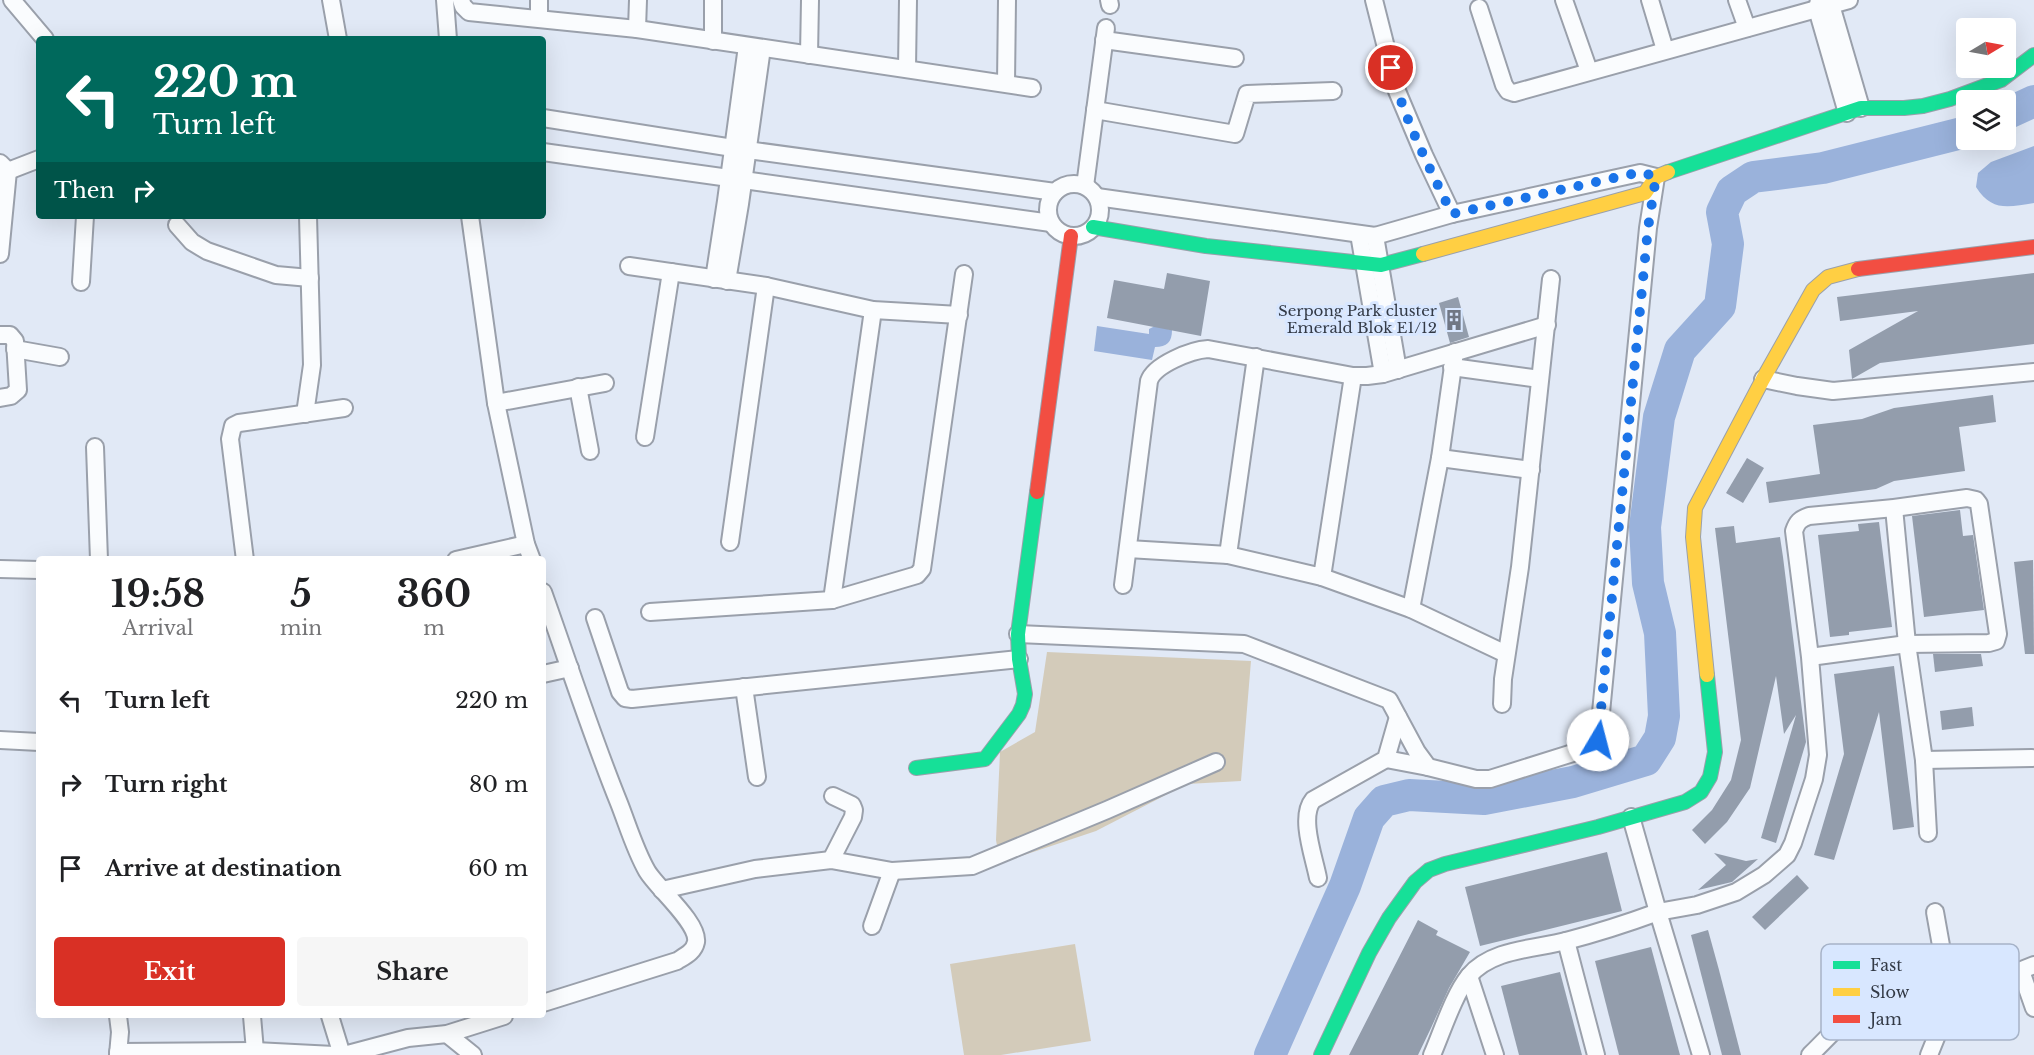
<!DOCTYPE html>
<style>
:root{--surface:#fff;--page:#f6f6f6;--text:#202124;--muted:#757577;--accent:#d93025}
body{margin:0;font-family:"Libre Baskerville",serif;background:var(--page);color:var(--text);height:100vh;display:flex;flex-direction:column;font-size:22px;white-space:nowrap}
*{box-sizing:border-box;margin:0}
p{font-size:20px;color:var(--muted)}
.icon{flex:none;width:33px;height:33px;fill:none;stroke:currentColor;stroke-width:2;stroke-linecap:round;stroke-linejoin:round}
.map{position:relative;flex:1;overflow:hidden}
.side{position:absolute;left:36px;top:556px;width:510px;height:462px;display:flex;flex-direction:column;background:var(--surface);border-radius:6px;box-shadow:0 6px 24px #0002}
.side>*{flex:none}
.guide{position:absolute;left:36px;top:36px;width:510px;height:183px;border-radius:6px;box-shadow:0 6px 24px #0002;background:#00695c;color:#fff;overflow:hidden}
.needle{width:39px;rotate:80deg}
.tools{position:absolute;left:1956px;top:18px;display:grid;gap:12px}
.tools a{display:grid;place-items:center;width:60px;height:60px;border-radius:6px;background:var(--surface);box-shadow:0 6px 24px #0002;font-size:30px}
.pin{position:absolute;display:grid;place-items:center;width:51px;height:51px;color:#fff;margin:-26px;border:3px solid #fff;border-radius:50%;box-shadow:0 2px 6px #0007}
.me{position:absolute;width:66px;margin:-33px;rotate:8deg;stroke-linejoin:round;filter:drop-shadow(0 0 4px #0008)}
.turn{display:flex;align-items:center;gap:21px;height:126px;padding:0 18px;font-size:27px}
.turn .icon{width:78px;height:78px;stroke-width:2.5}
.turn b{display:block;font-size:42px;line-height:51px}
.then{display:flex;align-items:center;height:57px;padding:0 18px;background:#0003;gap:12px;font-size:22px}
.eta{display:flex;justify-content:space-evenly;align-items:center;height:102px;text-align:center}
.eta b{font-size:36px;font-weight:800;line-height:42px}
.cta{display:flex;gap:12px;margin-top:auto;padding:12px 18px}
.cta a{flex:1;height:69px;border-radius:6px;background:var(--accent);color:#fff;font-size:24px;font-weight:800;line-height:69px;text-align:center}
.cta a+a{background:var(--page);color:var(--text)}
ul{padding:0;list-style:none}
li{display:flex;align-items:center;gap:18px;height:84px;padding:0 18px}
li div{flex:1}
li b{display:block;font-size:22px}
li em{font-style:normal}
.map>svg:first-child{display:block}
.green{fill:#d3cbba}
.water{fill:#9ab2db}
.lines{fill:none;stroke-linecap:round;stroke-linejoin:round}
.river{stroke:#9ab2db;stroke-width:32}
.building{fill:#939dac}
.street-casing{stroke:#9aa0ab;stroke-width:20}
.fast-casing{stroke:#9aa0ab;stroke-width:16}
.slow-casing{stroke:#9aa0ab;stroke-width:16}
.jam-casing{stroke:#9aa0ab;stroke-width:16}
.street{stroke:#fafcfe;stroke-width:16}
.fast{stroke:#16e098;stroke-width:14}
.slow{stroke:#ffcf43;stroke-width:14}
.jam{stroke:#f24e42;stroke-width:14}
.route{stroke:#1a73e8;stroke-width:10;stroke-dasharray:0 18}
.labels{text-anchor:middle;stroke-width:6;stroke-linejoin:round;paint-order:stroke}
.poi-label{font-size:15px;fill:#333a46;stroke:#d8e7ff;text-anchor:end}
.key{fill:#d8e7ff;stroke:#a6b3c8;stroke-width:1.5}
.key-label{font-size:16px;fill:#333a46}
</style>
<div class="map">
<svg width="2034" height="1055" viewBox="0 0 2034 1055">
<rect width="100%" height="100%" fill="#e1e9f6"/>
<g class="green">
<polygon points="1047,652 1251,661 1241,781 1187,784 1096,831 1000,863 996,840 1000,752 1035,732"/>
<polygon points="1075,944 1091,1041 1001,1055 964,1055 950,964"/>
</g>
<g class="water">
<path d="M2034 146V203C2008 207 1992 212 1976 187L1978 173 1991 162Z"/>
<path d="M1097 326 1149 334V329L1155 326 1172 330C1172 342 1167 347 1155 347L1152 360 1094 351Z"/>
</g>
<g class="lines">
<g class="river">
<polyline points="2006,114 2034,101"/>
<polyline points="1270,1055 1345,886 1369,818 1384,801 1409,795 1484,799 1573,782 1646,760 1660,738 1664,716 1660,633 1648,583 1645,527 1659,417 1680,350 1720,306 1728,244 1722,212 1732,191 1753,177 1823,168 1966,132"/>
</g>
</g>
<g class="building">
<polygon points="1167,273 1210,281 1201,336 1107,318 1114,280 1164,289"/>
<polygon points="2034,273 2034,344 1880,363 1852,379 1849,350 1918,311 1840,321 1837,297"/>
<polygon points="1458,297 1469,337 1450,343 1439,303"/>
<polygon points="1993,395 1996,422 1959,427 1965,471 1894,481 1876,489 1769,503 1766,482 1820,474 1813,425 1862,419 1894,408"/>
<polygon points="1747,458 1764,468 1743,503 1726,493"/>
<polygon points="1960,510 1963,536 1973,535 1984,610 1924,617 1912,516"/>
<polygon points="1879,522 1892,627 1849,632 1849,635 1830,637 1818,535 1859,531 1858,524"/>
<polygon points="1734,526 1736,543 1780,537 1783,557 1806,742 1776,843 1761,838 1796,715 1784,734 1776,676 1750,788 1727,822 1705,844 1692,830 1712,810 1731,780 1741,740 1715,528"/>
<polygon points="2033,560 2034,654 2025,654 2014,562"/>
<polygon points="1933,654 1981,654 1983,666 1935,672"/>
<polygon points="1894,666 1914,827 1893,830 1879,712 1834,860 1814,855 1844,754 1834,674"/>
<polygon points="1972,707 1974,726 1942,730 1940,711"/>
<polygon points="1607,852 1622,911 1480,946 1465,887"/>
<polygon points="1714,853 1746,861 1758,859 1732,882 1698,890 1726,865"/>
<polygon points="1797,875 1809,888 1765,930 1752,917"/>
<polygon points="1418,920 1438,931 1436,935 1470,952 1449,988 1431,1028 1418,1055 1349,1055"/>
<polygon points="1708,930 1719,970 1741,1055 1722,1055 1691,935"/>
<polygon points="1651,947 1680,1055 1619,1055 1595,961"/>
<polygon points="1560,972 1582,1055 1519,1055 1501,986"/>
</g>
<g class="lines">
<defs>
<g id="street">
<polyline points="12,0 45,39"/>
<polyline points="331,0 338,39"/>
<polyline points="445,0 448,39"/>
<polyline points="461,0 463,6 469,12 637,29 1032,88"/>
<polyline points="1109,0 1110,5"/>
<polyline points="1374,0 1397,91 1424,155 1452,214"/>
<polyline points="1564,0 1589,71"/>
<polyline points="1650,0 1665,50"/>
<polyline points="1737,0 1747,28"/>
<polyline points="1819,0 1817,9 1847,113"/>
<polyline points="1827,0 1831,5 1861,108"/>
<polyline points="1479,8 1504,85 1508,91 1514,93 1849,0"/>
<polyline points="539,18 539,0"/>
<polyline points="637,29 638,0"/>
<polyline points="1104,40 1235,58"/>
<polyline points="713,41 713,0"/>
<polyline points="809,55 810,0"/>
<polyline points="907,68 908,0"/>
<polyline points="1006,83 1007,0"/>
<polyline points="1095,110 1235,134 1247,94 1333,91"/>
<polyline points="543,118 733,148 1055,192"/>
<polyline points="543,152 1051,223"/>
<polyline points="0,163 8,171 0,254"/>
<polyline points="8,171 39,159"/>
<circle cx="1074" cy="210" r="26"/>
<polyline points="1085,186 1106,28"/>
<polyline points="470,216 496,403 526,544 532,560"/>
<polyline points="177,225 192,242 207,251 276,275 310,278"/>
<polyline points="1359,234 1383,374"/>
<polyline points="1375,236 1398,370"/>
<polyline points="629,266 766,286 873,310 959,315"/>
<polyline points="714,279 726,201 747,46"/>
<polyline points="727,281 740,204 762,48"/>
<polyline points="81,282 85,216"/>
<polyline points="0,335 10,335 15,341 18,390 11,396 0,398"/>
<polyline points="15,349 60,357"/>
<polyline points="1452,367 1540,379"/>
<polyline points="1763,379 1797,386 1833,391 2034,372"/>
<polyline points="578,387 590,451"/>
<polyline points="496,403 605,383"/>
<polyline points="305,414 312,365 308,216"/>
<polyline points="645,437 671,272"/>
<polyline points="95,447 99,560"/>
<polyline points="1440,458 1531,470"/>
<polyline points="1894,508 1907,644 1924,760 1928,833"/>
<polyline points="730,542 766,286"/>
<polyline points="1128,549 1228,555 1322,577 1353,376"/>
<polyline points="1228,555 1256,357"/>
<polyline points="245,560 230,439 233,426 239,423 344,408"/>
<polyline points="456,560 526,544"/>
<polyline points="0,569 39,570"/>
<polyline points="1322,577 1411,609 1506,654"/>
<path d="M1123 585 1149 381C1154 365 1191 350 1208 349L1353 376H1367L1383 374 1547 325"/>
<path d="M543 592C568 662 591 734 619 803 628 826 635 850 647 871 657 888 699 923 696 942 694 952 685 956 677 961L543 1003"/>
<polyline points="832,600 873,310"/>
<polyline points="1411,609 1440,458 1455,352"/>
<polyline points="650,612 832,600 917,575 922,569 964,274"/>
<polyline points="595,618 620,692 625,698 632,699 1019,659"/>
<polyline points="1018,634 1244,644 1389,700 1417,752 1428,767 1476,779 1490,779 1592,747 1595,745 1599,733 1648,228 1656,177 1640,173 1452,214 1375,236 1097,197"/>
<polyline points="543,674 570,668"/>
<polyline points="744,687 757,777"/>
<polyline points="1502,704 1503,679 1520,567 1551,279"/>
<polyline points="0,740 39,742"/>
<polyline points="1386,759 1428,767"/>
<polyline points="1924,760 2032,758"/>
<path d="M1631 817 1658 912 1697 905 1736 892 1764 875 1787 855 1793 843 1814 779 1818 755 1810 657 1794 531C1797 522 1800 519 1809 516L1894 508 1967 498 1976 500 1979 504 1998 634 1996 641 1989 643 1907 644 1810 657"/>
<polyline points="831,860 853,817 854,810 852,805 833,796"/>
<path d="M1318 878C1314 857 1299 817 1313 800L1386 759 1398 717"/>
<polyline points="662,890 755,869 831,860 892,871 972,866 1107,810 1216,762"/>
<polyline points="1935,912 1947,979"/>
<polyline points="872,926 892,871"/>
<polyline points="1566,941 1596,1055"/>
<polyline points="2021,971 2034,1008"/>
<polyline points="1469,976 1495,1055"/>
<polyline points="252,1016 255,1051"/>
<polyline points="330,1016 342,1055"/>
<polyline points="447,1034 473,1055"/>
<polyline points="118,1052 255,1051 334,1055"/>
<polyline points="118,1055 120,1032 118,1016"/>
<polyline points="344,1055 408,1038 447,1034 504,1016"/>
<path d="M1432 1055C1442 1032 1454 994 1469 976 1491 949 1535 949 1566 941 1597 933 1628 923 1658 912L1701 1055"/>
<path d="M1810 1055C1832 1034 1866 994 1895 985 1915 978 1937 980 1958 981 1986 982 2010 976 2034 965"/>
<polyline points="1929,1055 1959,981"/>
</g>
<g id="fast">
<polyline points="1668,172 1861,108 1904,108 1923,106 1950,99 2001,80 2034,55"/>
<polyline points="1093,227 1206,246 1381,265 1423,254"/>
<polyline points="916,768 985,759 1019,714 1023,705 1025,694 1019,659 1018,634 1037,492"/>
<polyline points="1321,1055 1369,953 1389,918 1415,882 1429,870 1445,864 1598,827 1685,802 1701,792 1710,777 1715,752 1707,675"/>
</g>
<g id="slow">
<polyline points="1423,254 1645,193 1656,177 1668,172"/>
<polyline points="1707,675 1693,537 1695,508 1763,379 1813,290 1828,277 1858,269"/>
</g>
<g id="jam">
<polyline points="1858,269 2034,247"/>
<polyline points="1037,492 1071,236"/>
</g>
</defs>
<use href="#street" class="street-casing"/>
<use href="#fast" class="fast-casing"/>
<use href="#slow" class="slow-casing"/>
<use href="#jam" class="jam-casing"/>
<use href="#street" class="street"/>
<use href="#fast" class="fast"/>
<use href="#slow" class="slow"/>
<use href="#jam" class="jam"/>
</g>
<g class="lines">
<path class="route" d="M1391 68C1404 119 1429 167 1452 214L1641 172 1656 177 1648 228 1598 740"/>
</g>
<defs>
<symbol id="building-bare" viewBox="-9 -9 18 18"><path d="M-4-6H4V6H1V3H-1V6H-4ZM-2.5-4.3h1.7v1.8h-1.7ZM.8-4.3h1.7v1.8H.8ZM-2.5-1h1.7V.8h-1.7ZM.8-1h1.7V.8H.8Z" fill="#707784" stroke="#d8e7ff" stroke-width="2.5" paint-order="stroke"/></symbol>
</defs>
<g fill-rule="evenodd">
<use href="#building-bare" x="1439" y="305" width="30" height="30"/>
</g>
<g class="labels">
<g class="poi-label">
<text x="1437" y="316">Serpong Park cluster<tspan x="1437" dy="17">Emerald Blok E1/12</tspan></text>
</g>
</g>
<rect x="1821" y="944" width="198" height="96" rx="9" class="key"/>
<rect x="1833" y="961" width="27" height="8" fill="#16e098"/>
<rect x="1833" y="988" width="27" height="8" fill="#ffcf43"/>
<rect x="1833" y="1015" width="27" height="8" fill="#f24e42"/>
<g class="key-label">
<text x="1870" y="971">Fast</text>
<text x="1870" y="998">Slow</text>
<text x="1870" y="1025">Jam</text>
</g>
</svg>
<div class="tools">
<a><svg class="needle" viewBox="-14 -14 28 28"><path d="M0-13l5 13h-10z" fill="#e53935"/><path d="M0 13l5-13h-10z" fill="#757577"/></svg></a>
<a><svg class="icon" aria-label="layers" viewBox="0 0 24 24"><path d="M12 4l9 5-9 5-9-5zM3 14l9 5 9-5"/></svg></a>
</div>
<div class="pin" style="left:1391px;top:68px;background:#d93025"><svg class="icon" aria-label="arrive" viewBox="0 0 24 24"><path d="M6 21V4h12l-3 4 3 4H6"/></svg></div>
<svg class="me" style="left:1598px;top:740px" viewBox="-20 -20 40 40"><circle r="19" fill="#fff"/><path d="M0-13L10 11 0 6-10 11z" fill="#1a73e8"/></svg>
<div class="guide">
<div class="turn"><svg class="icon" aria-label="left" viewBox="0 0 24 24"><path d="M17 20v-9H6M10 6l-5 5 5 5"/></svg><div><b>220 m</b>Turn left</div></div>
<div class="then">Then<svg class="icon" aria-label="right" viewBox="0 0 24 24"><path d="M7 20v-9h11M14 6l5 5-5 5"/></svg></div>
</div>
<section class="side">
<div class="eta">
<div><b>19:58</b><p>Arrival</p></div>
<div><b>5</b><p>min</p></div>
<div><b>360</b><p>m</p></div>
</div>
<ul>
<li><svg class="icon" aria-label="left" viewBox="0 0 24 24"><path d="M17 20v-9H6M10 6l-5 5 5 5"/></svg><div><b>Turn left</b></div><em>220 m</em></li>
<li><svg class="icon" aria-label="right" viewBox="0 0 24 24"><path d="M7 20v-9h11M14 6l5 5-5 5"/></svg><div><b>Turn right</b></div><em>80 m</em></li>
<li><svg class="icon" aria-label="arrive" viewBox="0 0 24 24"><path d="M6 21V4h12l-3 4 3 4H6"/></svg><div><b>Arrive at destination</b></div><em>60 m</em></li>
</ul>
<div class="cta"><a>Exit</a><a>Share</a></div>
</section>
</div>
